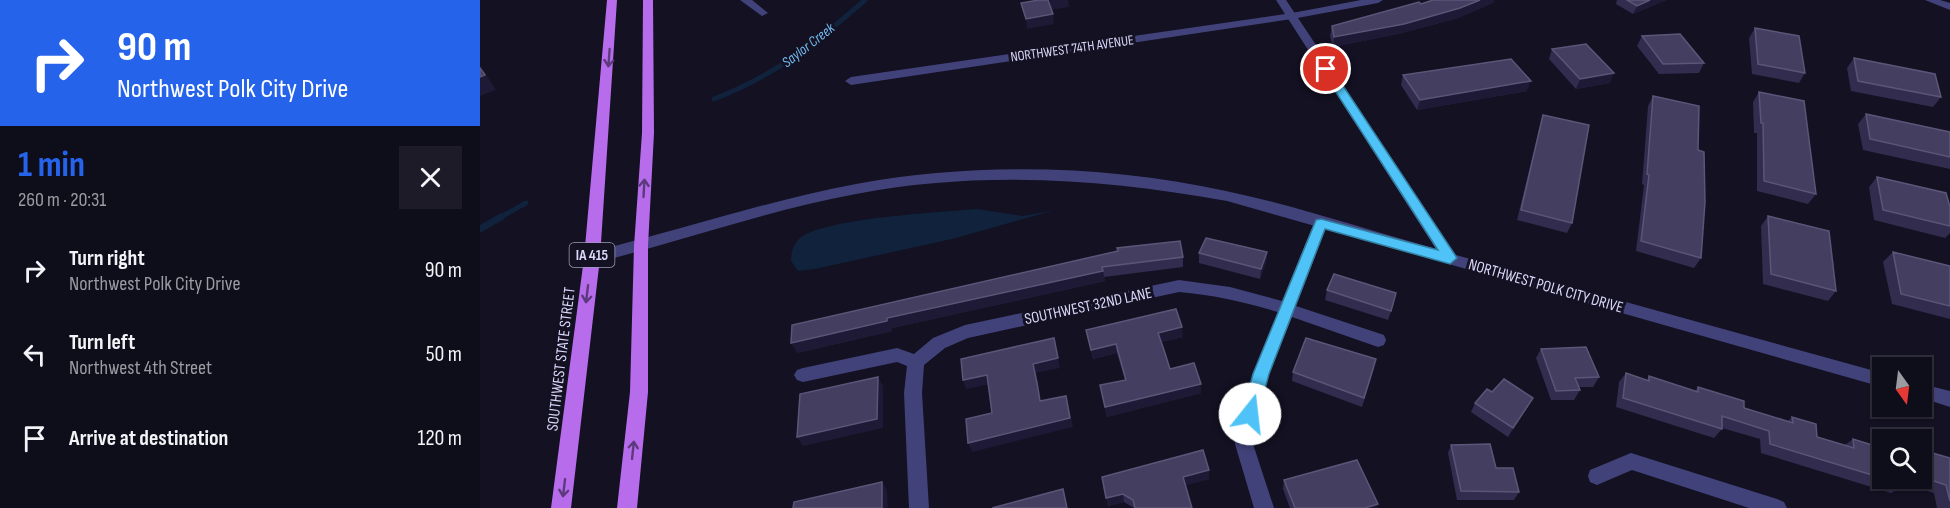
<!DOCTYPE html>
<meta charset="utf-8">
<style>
:root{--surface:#0e0d1a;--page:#1c1b27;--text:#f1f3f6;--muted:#9b9ca2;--line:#2e2d39;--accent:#2563eb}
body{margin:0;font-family:"Sofia Sans Condensed",sans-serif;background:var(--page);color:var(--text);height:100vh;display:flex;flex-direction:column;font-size:22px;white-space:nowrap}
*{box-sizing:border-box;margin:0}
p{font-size:20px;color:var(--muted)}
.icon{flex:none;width:33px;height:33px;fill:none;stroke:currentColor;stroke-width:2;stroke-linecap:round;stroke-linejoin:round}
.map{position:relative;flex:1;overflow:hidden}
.drawer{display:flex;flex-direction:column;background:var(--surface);width:480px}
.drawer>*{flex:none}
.hud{background:#2563eb;color:#fff;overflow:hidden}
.needle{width:39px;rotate:166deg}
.fabs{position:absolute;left:1392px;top:357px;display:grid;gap:12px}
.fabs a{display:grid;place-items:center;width:60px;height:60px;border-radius:0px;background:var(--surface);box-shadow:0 2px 4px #0004,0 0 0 2px var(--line);font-size:30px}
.pin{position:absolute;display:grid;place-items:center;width:51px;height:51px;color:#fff;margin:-26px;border:3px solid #fff;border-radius:50%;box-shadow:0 2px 6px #0007}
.me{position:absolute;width:66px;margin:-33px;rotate:16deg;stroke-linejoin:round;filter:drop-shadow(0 0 4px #0008)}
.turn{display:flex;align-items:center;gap:21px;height:126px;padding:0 18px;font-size:27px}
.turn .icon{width:78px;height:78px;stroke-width:2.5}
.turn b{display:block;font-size:42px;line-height:51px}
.round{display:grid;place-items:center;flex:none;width:63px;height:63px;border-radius:0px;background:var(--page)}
.overview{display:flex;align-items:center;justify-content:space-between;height:102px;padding:0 18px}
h1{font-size:36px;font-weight:700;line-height:45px;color:var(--accent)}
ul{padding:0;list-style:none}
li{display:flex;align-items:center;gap:18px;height:84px;padding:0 18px}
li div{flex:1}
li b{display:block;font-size:22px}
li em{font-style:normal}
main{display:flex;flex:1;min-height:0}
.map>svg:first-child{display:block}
.water{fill:#10223c}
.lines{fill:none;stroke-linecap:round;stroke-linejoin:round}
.stream-far1{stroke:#10223c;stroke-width:5}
.stream{stroke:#10223c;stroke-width:7}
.minor{fill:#42427b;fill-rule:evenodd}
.tertiary{fill:#42427b;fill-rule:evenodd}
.primary{fill:#b76cec;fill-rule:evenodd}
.wall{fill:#322c4e}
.shaded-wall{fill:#1e1935}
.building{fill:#443e60;stroke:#5b5678;stroke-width:1.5}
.oneway{stroke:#5d3a7d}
.route{fill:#4fc3f7;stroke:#337fa1;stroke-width:1.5}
.labels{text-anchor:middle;stroke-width:6;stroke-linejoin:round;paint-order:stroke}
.far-street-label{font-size:14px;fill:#dad7fa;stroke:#131122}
.far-water-label{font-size:15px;font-style:italic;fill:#72b9ed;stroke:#131122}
.shield{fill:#131122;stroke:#9e9cb9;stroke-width:1.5}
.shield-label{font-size:15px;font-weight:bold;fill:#dad7fa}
.street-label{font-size:16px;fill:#dad7fa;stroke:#131122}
</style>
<main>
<section class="drawer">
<div class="hud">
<div class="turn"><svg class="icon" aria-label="right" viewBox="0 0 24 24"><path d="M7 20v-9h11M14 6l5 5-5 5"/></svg><div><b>90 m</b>Northwest Polk City Drive</div></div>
</div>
<div class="overview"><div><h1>1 min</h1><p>260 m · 20:31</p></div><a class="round"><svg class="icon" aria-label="close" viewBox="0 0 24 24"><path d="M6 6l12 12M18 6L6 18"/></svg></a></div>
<ul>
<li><svg class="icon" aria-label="right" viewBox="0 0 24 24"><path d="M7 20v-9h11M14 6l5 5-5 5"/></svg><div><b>Turn right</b><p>Northwest Polk City Drive</p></div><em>90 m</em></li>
<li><svg class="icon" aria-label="left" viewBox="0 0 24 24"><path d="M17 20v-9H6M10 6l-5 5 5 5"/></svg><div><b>Turn left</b><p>Northwest 4th Street</p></div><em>50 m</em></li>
<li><svg class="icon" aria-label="arrive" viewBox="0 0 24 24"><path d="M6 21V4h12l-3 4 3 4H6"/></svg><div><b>Arrive at destination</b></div><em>120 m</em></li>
</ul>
</section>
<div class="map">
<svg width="1470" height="508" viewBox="0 0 1470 508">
<rect width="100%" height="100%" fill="#131122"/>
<path class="water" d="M497 209 543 216 575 210 472 239 335 269 318 271 311 261C311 253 313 245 319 239 341 218 463 212 497 209Z"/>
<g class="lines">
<g class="stream-far1">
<path d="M234 99C293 77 338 41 385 0"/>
<polyline points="19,218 46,203"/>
</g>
<polyline class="stream" points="0,229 21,217"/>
<g class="minor">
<polygon points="260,0 272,0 288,13 282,16"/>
<polygon points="881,0 903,0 898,3 812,19 371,85 365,81 371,77 812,13"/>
<polygon points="1445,0 1460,0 1470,3 1470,10"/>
<path d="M841 218 848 223 816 306 904 335 906 340 904 345 898 347 812 317 789 374 773 444 794 508H774L755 444 773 374 798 312C765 302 733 295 699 292L488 338 465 348 444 365 442 393 449 508H429L424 393 427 366 417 362 323 382 317 380 314 375 317 370 323 368 417 348 434 354 453 338 485 325 699 280 750 287 802 301 834 223Z"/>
<polygon points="1151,453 1297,499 1304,502 1307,508 1269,508 1152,470 1117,485 1110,482 1108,476 1110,470"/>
</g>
<g class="tertiary">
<path d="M796 0H806L976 255 1402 373V387L747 201C624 179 500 170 376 194 286 211 200 241 112 264L104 258 112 252C200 230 286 201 376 184 497 162 626 165 746 191 817 206 887 230 956 249Z"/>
<polygon points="1442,384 1470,391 1470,407 1442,398"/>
</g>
<g class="primary">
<polygon points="127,0 137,0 120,258 91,508 71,508 104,258"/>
<polygon points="163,0 173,0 174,133 168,246 168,392 157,508 137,508 150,392 154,246 162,133"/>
</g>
</g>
<g class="wall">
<polygon points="953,0 1014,0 1013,3 978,18 922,33 853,47 850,36 852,26 941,4"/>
<polygon points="1137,0 1186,0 1153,14 1136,4"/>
<polygon points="1275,28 1325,73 1319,83 1272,74 1269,38"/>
<polygon points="1162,36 1224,63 1219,73 1179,74 1157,46"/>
<polygon points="1072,49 1130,83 1096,89 1069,59"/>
<polygon points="1374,58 1461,97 1453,107 1371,91 1367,68"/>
<polygon points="923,75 1047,91 937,110 921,85"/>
<polygon points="1279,92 1336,194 1328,204 1277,191 1277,133 1274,133 1273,102"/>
<polygon points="1173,96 1218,150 1221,258 1214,268 1156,251 1164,185 1162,184 1168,106"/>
<polygon points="1386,114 1470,132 1470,169 1383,150 1378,124"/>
<polygon points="1063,115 1092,223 1087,233 1037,220 1060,125"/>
<polygon points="1397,177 1470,207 1470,233 1465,238 1394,220 1389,187"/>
<polygon points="1288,216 1356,291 1348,301 1283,284 1281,226"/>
<polygon points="638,251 703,257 703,267 624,277 625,281 412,328 412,331 317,353"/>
<polygon points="787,252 786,262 780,279 719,263 719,253"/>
<polygon points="1413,252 1470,266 1470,319 1412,304 1403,262"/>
<polygon points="847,290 914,303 908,320 845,300"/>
<polygon points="606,330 703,337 681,342 690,369 721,384 721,393 627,417 620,385 645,380 637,353 613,359"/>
<polygon points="1061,349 1119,377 1113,387 1098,387 1100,390 1094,400 1071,400 1056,358"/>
<polygon points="894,369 882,407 812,381 813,372"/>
<polygon points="1146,373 1167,380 1169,376 1215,391 1218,387 1264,408 1308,421 1312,417 1337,437 1365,445 1373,439 1402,478 1442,478 1442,450 1470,458 1470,508 1457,508 1454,493 1427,485 1411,493 1281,453 1280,439 1242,428 1242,429 1234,438 1136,407 1139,382"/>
<polygon points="1012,392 1048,407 1028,437 991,412 995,403"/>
<polygon points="971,445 1016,468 1039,492 1034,500 977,500 968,453"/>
<polygon points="622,477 729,479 705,485 712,508 654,508 644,502 628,506"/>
<polygon points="804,480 897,508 810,508 803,489"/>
</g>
<g class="shaded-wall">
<polygon points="570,0 588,0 589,7 571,10"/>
<polygon points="1000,0 1014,0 1013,3 978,18 922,33 853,47 854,37"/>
<polygon points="1170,0 1186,0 1153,14 1157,6"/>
<polygon points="573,14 574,24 547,29 546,19"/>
<polygon points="0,65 16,90 0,96"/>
<polygon points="1134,73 1130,83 1096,89 1100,79"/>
<polygon points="1051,81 1047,91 937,110 940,100"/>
<polygon points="787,252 786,262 780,279 781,269"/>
<polygon points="623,271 625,281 412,328 412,331 317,353 311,343 407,318"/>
<polygon points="702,327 703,337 679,343 678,333"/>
<polygon points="574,338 580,368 556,373 563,411 553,364"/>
<polygon points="636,344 637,353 613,359 611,350"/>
<polygon points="507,375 511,384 486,389 483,380"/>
<polygon points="398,377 403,386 403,428 323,446 317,437"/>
<polygon points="721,384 721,393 627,417 625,407"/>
<polygon points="586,396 593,427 492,452 488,443"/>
<polygon points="1053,398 1048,407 1028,437 1033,428"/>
<polygon points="729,470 729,479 704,486 703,477"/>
<polygon points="1435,478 1437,478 1427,485 1411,493 1422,484"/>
<polygon points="402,482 407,490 408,508 402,508"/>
<polygon points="643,494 644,502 628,506 626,498"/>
<polygon points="898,504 897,508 885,508"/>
</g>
<g class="building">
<polygon points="559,0 568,0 573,14 546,19 541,3"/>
<polygon points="953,0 1000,0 980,8 924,24 854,37 852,26 939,2 941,4"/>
<polygon points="1147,0 1170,0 1157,6"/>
<polygon points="1275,28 1319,36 1325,73 1278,64"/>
<polygon points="1200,34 1224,63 1183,64 1162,36"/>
<polygon points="1106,44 1134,73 1100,79 1072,49"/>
<polygon points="1374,58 1455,74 1461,97 1378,81"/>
<polygon points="1031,59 1051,81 940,100 923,75"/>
<polygon points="0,68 5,75 0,77"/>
<polygon points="1279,92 1324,101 1336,194 1284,181 1283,123 1281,123"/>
<polygon points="1173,96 1219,106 1218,150 1224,152 1225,202 1221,258 1161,241 1169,175 1167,174"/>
<polygon points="1386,114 1470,132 1470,157 1390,139"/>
<polygon points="1063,115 1109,125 1092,223 1041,210"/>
<polygon points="1397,177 1466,193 1470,207 1470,226 1403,210"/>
<polygon points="1288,216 1349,231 1356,291 1291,274"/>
<polygon points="726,238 787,252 781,269 719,253"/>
<polygon points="700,241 703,257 622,267 623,271 407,318 407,321 311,343 312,325 638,251 637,248"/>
<polygon points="1413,252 1470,266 1470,306 1421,294"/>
<polygon points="854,274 916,293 911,311 847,290"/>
<polygon points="696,309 702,327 678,333 684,350 690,369 714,363 721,384 625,407 620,385 646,380 636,344 611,350 606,330"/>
<polygon points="574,338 578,358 553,364 557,383 560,401 586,396 590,418 488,443 486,419 512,413 507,375 483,380 481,359"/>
<polygon points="826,338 896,359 884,398 813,372"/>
<polygon points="1106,347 1119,377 1095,378 1100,390 1076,391 1061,349"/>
<polygon points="1146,373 1169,381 1169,376 1218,392 1218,387 1264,401 1264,408 1313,423 1312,417 1336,424 1337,437 1374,448 1373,439 1402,448 1402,478 1290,444 1289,431 1242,416 1242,429 1143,398"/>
<polygon points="398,377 397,419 317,437 320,394"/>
<polygon points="1024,379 1053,398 1033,428 995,403 1007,389 1012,392"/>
<polygon points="1010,444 1016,468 1033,468 1039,492 981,491 971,445"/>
<polygon points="723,450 729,470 703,477 712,508 655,508 653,500 643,494 626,498 622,477"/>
<polygon points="1442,450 1470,458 1470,501 1466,485 1442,477"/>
<polygon points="877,460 898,504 885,508 815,508 804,480"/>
<polygon points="1403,478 1435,478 1422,484"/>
<polygon points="402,482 402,508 313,508 314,502"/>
<polygon points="583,489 587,508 512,508"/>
</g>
<defs><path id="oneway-shaft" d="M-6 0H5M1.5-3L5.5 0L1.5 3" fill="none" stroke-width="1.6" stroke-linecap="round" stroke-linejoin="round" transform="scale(1.5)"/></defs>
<g class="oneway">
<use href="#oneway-shaft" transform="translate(129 58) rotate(94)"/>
<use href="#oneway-shaft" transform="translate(164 188) rotate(-87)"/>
<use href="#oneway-shaft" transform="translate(107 294) rotate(97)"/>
<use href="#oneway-shaft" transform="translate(153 450) rotate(-84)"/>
<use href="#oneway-shaft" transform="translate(84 488) rotate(97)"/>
</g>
<polygon class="route" points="846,65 852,69 977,258 970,264 845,229 789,374 778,414 775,419 764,419 762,414 773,374 836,220 841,219 958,250 841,69"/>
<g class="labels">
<g class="far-street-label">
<text transform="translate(592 48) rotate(-8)" y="5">NORTHWEST 74TH AVENUE</text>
</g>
<g class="far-water-label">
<text transform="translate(328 45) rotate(-38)" y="5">Saylor Creek</text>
</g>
<rect class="shield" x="89.5" y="243" width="45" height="24" rx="4.5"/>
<g class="shield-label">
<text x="112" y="260">IA 415</text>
</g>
<g class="street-label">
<text transform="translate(1066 285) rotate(16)" y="6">NORTHWEST POLK CITY DRIVE</text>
<text transform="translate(608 305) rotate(-12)" y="6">SOUTHWEST 32ND LANE</text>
<text transform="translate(80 359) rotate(-83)" y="6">SOUTHWEST STATE STREET</text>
</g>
</g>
</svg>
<div class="fabs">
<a><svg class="needle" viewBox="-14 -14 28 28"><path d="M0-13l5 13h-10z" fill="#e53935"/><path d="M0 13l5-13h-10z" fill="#9b9ca2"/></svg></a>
<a><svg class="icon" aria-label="search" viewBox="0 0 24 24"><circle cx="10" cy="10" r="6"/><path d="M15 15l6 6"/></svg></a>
</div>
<div class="pin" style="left:846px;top:69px;background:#d93025"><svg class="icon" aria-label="arrive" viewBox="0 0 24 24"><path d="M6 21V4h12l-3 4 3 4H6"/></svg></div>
<svg class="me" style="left:770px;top:414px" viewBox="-20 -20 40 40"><circle r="19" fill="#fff"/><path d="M0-13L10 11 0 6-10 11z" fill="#4fc3f7"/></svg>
</div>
</main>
